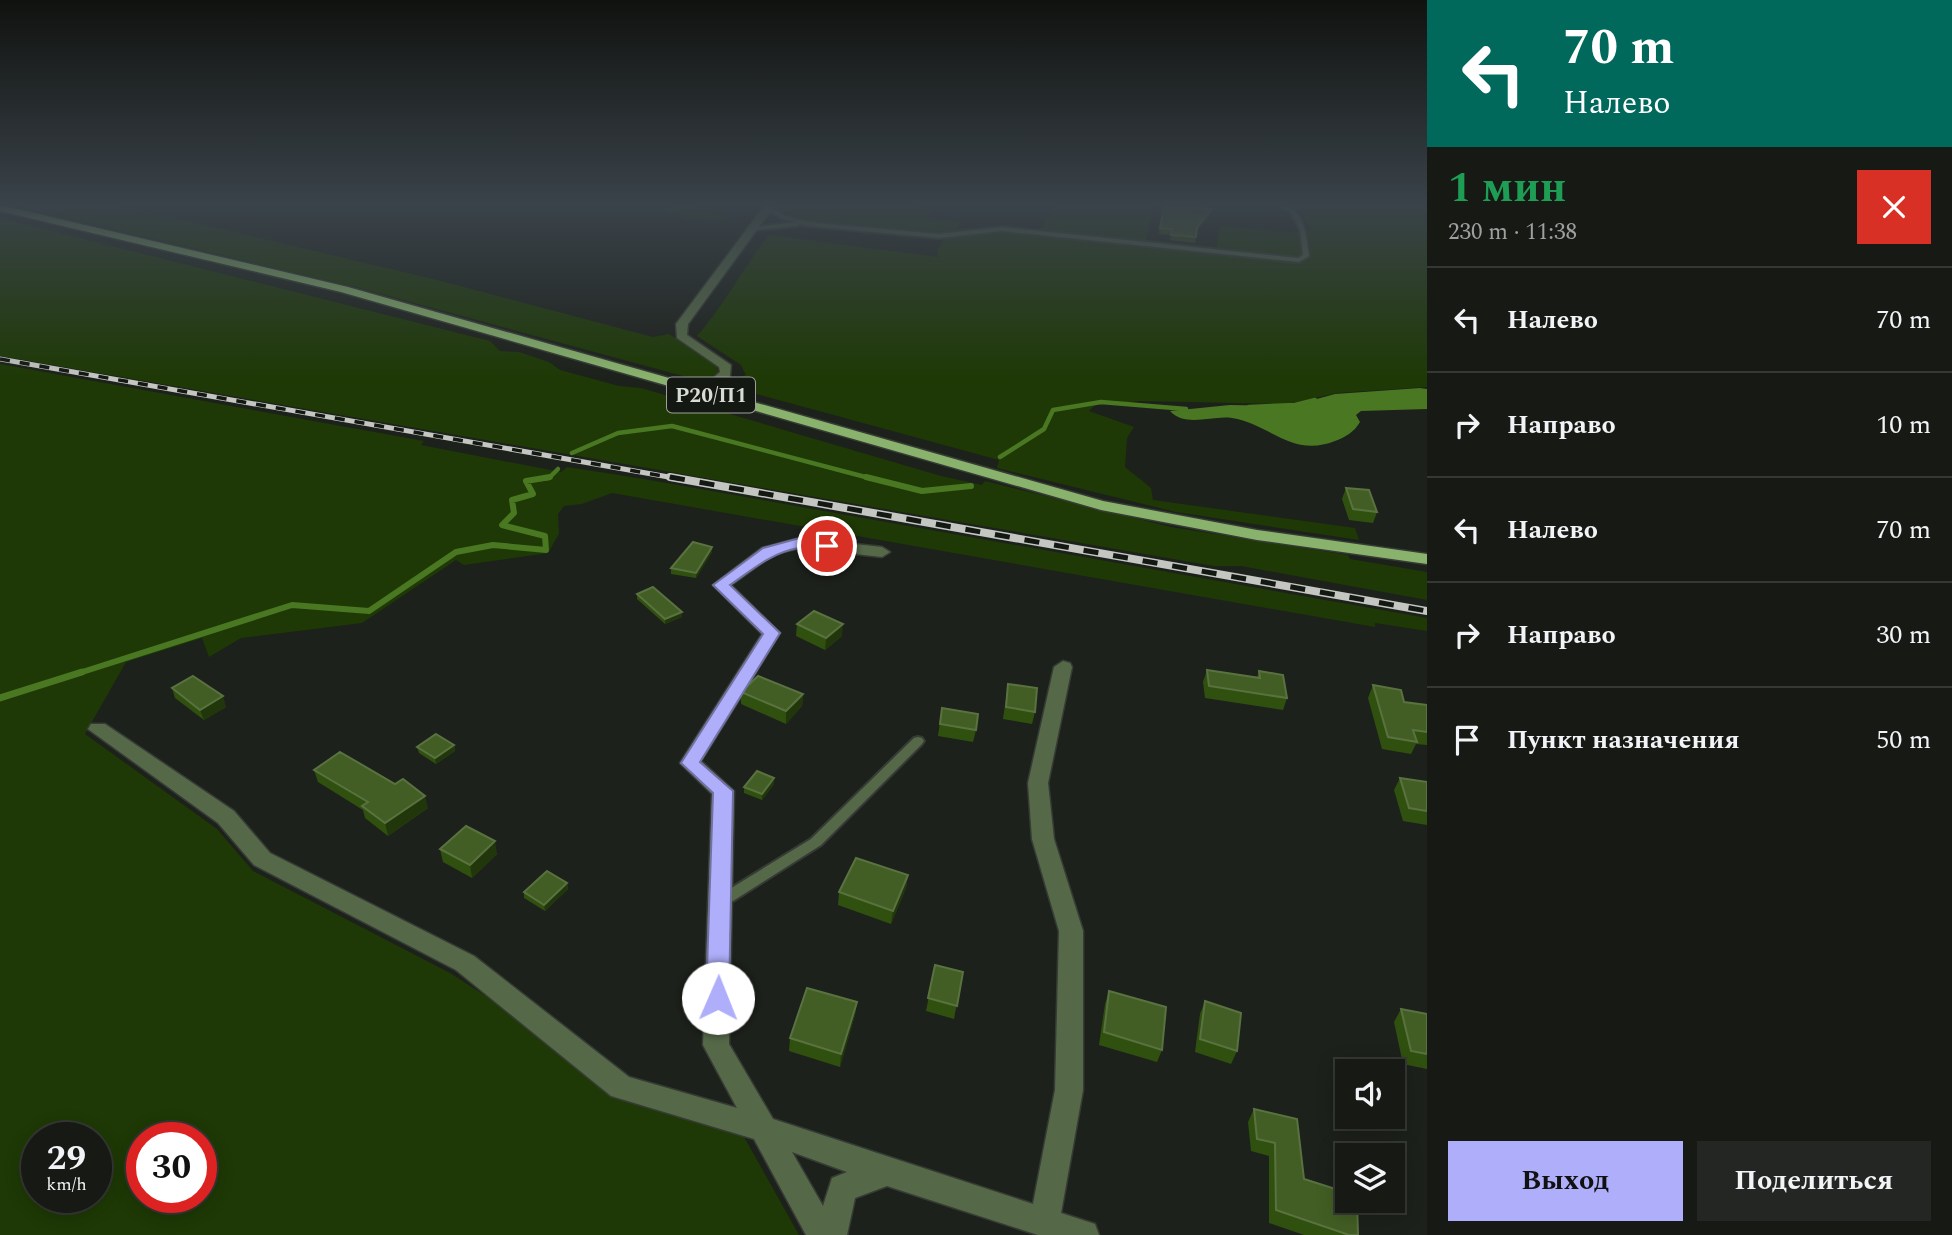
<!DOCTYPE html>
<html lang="ru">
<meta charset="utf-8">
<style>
:root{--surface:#161914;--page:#232622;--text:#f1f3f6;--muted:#9ea0a0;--line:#353834;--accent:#aeaefa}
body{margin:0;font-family:Spectral,serif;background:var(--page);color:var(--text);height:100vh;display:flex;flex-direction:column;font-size:26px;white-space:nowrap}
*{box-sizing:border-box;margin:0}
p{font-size:23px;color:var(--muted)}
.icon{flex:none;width:38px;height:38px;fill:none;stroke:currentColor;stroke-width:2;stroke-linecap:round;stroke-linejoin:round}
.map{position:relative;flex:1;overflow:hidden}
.details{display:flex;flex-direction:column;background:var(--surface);width:525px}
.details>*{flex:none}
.hud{background:#00695c;color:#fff;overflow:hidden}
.controls{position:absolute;left:1335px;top:1059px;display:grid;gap:14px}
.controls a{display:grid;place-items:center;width:70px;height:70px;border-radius:0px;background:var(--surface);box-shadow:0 4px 18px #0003,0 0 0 2px var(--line);font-size:35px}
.speed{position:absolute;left:21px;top:1122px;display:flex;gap:14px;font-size:35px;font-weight:700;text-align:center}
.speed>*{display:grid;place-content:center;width:91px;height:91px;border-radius:50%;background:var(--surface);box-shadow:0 4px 18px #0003,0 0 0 2px var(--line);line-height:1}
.speed small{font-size:18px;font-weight:400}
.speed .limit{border:10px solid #d22;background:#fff;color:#111}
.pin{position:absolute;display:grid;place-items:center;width:60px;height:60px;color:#fff;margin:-30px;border:4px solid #fff;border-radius:50%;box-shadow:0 2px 7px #0007}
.me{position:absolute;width:77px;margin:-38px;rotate:1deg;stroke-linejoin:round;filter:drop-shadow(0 0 5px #0008)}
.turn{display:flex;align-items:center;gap:24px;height:147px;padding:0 21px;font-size:32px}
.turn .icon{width:91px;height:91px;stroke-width:2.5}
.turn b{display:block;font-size:49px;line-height:60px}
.round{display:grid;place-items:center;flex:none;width:74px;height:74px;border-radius:0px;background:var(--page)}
.summary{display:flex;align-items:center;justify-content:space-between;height:119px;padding:0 21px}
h1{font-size:42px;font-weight:700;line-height:52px;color:#1e9e55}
.cta{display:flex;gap:14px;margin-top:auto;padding:14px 21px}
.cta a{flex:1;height:80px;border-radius:0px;background:var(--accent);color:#111;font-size:28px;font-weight:700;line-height:80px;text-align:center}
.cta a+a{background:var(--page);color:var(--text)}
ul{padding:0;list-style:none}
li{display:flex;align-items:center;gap:21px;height:105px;padding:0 21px;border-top:2px solid var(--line)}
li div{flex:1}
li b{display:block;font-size:26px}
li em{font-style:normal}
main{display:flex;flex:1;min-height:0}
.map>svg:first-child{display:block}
.green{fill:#1e3905;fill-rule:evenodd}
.water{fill:#497722}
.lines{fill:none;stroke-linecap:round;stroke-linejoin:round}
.stream-far2{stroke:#497722;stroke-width:4.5}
.stream-far1{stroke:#497722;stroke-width:6}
.stream{stroke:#497722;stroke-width:7}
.service-casing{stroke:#373b35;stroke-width:4}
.minor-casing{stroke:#373b35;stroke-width:3}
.primary-casing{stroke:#373b35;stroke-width:3}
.service{fill:#556948;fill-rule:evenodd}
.minor{fill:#556948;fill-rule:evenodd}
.primary{fill:#89b36d;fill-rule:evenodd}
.rail-far1-casing{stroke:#c3c6c1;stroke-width:5}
.rail-casing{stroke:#c3c6c1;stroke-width:8}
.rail-far1{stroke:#141812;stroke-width:3.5;stroke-dasharray:10;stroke-linecap:butt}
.rail{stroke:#141812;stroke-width:5;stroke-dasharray:15;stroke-linecap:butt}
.wall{fill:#30500f}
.shaded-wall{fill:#21370b}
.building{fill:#425e24;stroke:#597240;stroke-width:2}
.route{fill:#aeaefa;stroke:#7171a2;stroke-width:2}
.labels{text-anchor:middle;stroke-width:7;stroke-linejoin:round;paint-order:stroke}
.shield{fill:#141812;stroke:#9da09b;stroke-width:2}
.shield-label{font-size:21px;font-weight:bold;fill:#d8dbd6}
</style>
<main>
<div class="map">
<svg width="1427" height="1235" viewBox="0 0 1427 1235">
<rect width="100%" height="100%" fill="#1d211b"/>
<g class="green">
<polygon points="12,205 109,205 170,217 433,279 653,337 669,334 717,365 718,372 705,382 352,286"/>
<path d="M682 205 731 213 727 219C705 220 683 220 663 210Z"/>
<polygon points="774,205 893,205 931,209 926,218 960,222 956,231 944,232 796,223 773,216 762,220"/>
<path d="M1054 205H1153L1146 241 1216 250 1220 226 1288 233 1311 230 1300 211 1286 205H1427V387L1337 393 1288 404 1140 401 1095 405 1089 411 1134 427 1127 438 1125 467 1151 488 1153 500 1355 528 1359 540 1176 512 997 468 999 460 738 389 729 381 746 375 741 365 697 336C725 304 743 268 769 235L938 257 937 251 946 236 1002 231 1108 244 1040 231Z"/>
<polygon points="0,218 490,341 500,351 519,352 549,362 560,370 619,386 641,388 941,476 982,485 985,481 1171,527 1348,555 1350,559 1427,572 1427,600 1241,566 1214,566 0,356"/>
<path d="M0 364 424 441 421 445 561 472 567 467 638 478 1427 618V631L1375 623V627L612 493 582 504 564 506 558 514 559 534 548 553 464 565 456 560 362 623 241 638 209 657 202 638 126 662 85 734 217 829 253 871 450 973 514 1014 621 1098 743 1135 799 1235H0ZM37 1138H96V1197H37ZM142 1138H201V1197H142Z"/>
</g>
<path class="water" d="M1420 388 1427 389V409L1361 411 1356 415 1360 422C1354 432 1346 437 1335 441 1292 458 1270 424 1232 418 1212 415 1186 428 1170 411L1230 405 1291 406 1335 394Z"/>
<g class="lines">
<g class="stream-far2">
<polyline points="1249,407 1295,405 1315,400"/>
<polyline points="572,453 618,433 672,426 873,479"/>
<polyline points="1000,457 1044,429 1053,410 1101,402 1186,409"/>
<polyline points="541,479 549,478 558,469"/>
</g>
<g class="stream-far1">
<polyline points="866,477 922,491 971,486"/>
<polyline points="76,674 292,605 369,611 456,552 493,545 546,550 545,536 502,525 514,513 512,500 533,494 526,481 550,477"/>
</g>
<polyline class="stream" points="0,698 82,672"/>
<defs>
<g id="service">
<path d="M767 205 785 216 807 222 939 234 1002 227 1298 258 1303 255 1300 230 1290 211 1276 205C1304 205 1306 234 1309 256L1299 262 1002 231 939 238 807 226 800 224 797 226 747 231V229L749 228 796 222 781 218 765 208V206Z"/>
<polygon points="918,737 922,738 924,741 922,744 821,845 725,906 720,907 715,906 713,902 715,898 811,839 914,738"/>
</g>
<g id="minor">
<polygon points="765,205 775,205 688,324 687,335 731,365 730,376 709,396 699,396 699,390 720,372 719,367 677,338 676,324"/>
<path d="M800 538 882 547 890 552 882 557 800 548 774 554 731 585 780 633 701 761 734 791 729 1044 773 1119 1033 1204 1055 1090 1059 931 1032 839 1028 783 1054 667 1063 661 1070 663 1072 667 1048 783 1054 839 1083 931V1090L1061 1213 1095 1224 1099 1235H1038L887 1186 855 1198 847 1235H806L754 1139 611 1096 456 970 254 865 218 823 88 729 91 724H105L234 811 270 853 474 956 629 1077 737 1108 703 1045 712 794 680 763 762 634 713 585 762 548ZM792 1152 847 1172 832 1178 823 1206Z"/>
</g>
<polygon id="primary" points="0,205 348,287 1103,501 1257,530 1427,554 1427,564 1257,540 1101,510 341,292 0,211"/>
</defs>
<use href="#service" class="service-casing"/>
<use href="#minor" class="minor-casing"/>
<use href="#primary" class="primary-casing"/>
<use href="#service" class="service"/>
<use href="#minor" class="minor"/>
<use href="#primary" class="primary"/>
<defs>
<polyline id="rail-far1" points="0,359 680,479"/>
<polyline id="rail" points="670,477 1427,611"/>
</defs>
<use href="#rail-far1" class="rail-far1-casing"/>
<use href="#rail" class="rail-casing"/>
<use href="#rail-far1" class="rail-far1"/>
<use href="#rail" class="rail"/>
</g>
<g class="wall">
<polygon points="1163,205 1212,209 1210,215 1196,232 1195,243 1170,240 1171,235 1159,234"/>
<polygon points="1346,488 1377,512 1373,523 1349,520 1342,499"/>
<polygon points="712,552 696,578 671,574 671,568"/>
<polygon points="637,594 682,617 665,624 637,599"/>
<polygon points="797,624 842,636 825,650 796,636"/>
<polygon points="1207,670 1257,677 1259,671 1287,698 1283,710 1205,698 1203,682"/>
<polygon points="1008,684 1035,712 1032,724 1003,719"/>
<polygon points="1373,685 1404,702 1427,705 1427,745 1416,744 1411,754 1382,749 1368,698"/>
<polygon points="172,688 226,707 204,720 175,698"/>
<polygon points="741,692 803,694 802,706 786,724 741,704"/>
<polygon points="942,708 976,730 973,742 938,736"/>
<polygon points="454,745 455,751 436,764 419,753 417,747"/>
<polygon points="314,770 428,808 388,836 365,818 363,810 318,782"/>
<polygon points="774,778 774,784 762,800 744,793 744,787"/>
<polygon points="1400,778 1427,782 1427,825 1403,821 1394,790"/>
<polygon points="440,849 497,854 472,878 443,862"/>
<polygon points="908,875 906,888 891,924 838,905 839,892"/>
<polygon points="567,883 568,889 545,911 524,898 524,892"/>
<polygon points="935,965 963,972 954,1019 926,1011"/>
<polygon points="1109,991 1162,1050 1157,1062 1099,1045 1105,1004"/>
<polygon points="1205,1001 1237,1051 1231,1064 1195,1052 1200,1014"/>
<polygon points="857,1002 855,1015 840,1067 789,1051 790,1038"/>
<polygon points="1401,1009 1427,1014 1427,1069 1403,1064 1394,1022"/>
<polygon points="1254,1109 1304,1179 1358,1235 1304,1235 1269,1223 1269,1156 1251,1151 1248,1122"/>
</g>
<g class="shaded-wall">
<polygon points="1212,209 1210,215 1195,233 1197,227"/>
<polygon points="712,547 712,552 696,578 696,573"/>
<polygon points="682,612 682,617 665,624 665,619"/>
<polygon points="843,624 842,636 825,650 826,638"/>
<polygon points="803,694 802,706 786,724 786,711"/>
<polygon points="223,696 226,707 204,720 200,710"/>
<polygon points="454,745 455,751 436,764 435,758"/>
<polygon points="774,778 774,784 762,800 762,794"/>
<polygon points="425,796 428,808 388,836 385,823"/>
<polygon points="495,841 497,854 472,878 470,865"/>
<polygon points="908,875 906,888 891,924 893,911"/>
<polygon points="567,883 568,889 545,911 544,905"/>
<polygon points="857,1002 855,1015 840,1067 841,1054"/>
</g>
<g class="building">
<polygon points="1164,205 1190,205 1190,207 1212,209 1197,227 1196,237 1171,235 1172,229 1160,228"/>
<polygon points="1346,488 1369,490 1377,512 1353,509"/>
<polygon points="693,542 712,547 696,573 671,568"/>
<polygon points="653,587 682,612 665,619 637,594"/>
<polygon points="814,611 843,624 826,638 797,624"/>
<polygon points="1207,670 1260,678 1259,671 1283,675 1287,698 1209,686"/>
<polygon points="193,676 223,696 200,710 172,688"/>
<polygon points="758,676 803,694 786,711 741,692"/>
<polygon points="1008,684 1037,688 1035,712 1006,707"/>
<polygon points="1373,685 1401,690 1404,702 1427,705 1427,732 1413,730 1417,742 1388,737"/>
<polygon points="942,708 978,714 976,730 940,724"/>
<polygon points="436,734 454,745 435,758 417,747"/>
<polygon points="340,752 395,784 403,779 425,796 385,823 362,806 368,802 314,770"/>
<polygon points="757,771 774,778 762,794 744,787"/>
<polygon points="1400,778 1427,782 1427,811 1409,808"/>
<polygon points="466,826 495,841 470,865 440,849"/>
<polygon points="856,858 908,875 893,911 839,892"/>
<polygon points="547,871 567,883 544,905 524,892"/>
<polygon points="935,965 963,972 957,1006 928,998"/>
<polygon points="807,988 857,1002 841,1054 790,1038"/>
<polygon points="1109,991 1166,1007 1162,1050 1104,1032"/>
<polygon points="1205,1001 1241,1013 1237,1051 1200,1039"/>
<polygon points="1401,1009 1427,1014 1427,1054 1411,1051"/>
<polygon points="1254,1109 1297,1119 1304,1179 1348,1193 1348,1200 1357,1200 1358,1235 1349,1235 1276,1210 1275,1143 1257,1139"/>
</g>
<linearGradient id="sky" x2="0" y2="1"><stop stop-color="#10120f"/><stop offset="0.54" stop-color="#3a434a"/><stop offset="1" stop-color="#3a434a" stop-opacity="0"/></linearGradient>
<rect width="1427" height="378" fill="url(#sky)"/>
<path class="route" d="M800 538 827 541 835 546C825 554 810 545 798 548 771 553 752 570 730 585L780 633 700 762 733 791 729 998 726 1005 718 1007 710 1005 706 998 713 793 681 763 763 634 713 585 763 548Z"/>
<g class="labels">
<rect class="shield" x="667" y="377.5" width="88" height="35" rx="5"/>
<g class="shield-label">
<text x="711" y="402">Р20/П1</text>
</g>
</g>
</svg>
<div class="controls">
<a><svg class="icon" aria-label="sound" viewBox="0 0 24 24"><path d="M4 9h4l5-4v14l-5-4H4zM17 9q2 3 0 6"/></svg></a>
<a><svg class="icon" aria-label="layers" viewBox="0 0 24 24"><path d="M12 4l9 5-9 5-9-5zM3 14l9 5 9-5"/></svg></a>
</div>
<div class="speed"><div>29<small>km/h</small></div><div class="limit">30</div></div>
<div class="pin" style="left:827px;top:546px;background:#d93025"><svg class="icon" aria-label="arrive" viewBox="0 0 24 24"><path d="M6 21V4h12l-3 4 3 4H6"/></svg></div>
<svg class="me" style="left:718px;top:998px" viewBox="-20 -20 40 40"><circle r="19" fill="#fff"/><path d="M0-13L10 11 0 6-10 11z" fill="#aeaefa"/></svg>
</div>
<section class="details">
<div class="hud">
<div class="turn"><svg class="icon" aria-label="left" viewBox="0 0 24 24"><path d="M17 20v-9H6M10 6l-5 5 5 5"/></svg><div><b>70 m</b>Налево</div></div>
</div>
<div class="summary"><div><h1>1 мин</h1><p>230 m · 11:38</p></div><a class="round" style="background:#d93025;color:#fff"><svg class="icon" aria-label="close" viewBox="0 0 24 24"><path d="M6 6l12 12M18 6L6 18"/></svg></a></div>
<ul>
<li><svg class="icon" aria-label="left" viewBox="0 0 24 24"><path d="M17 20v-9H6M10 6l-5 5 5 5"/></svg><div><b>Налево</b></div><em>70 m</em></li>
<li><svg class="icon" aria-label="right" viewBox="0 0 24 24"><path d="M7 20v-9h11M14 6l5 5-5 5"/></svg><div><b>Направо</b></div><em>10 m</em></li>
<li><svg class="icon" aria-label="left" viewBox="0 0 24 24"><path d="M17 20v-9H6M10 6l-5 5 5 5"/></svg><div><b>Налево</b></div><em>70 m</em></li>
<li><svg class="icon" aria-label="right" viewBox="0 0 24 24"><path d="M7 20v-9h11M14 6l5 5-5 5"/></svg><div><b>Направо</b></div><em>30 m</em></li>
<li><svg class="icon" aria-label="arrive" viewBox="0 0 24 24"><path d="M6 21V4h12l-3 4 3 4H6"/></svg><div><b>Пункт назначения</b></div><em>50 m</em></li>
</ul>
<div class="cta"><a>Выход</a><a>Поделиться</a></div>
</section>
</main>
